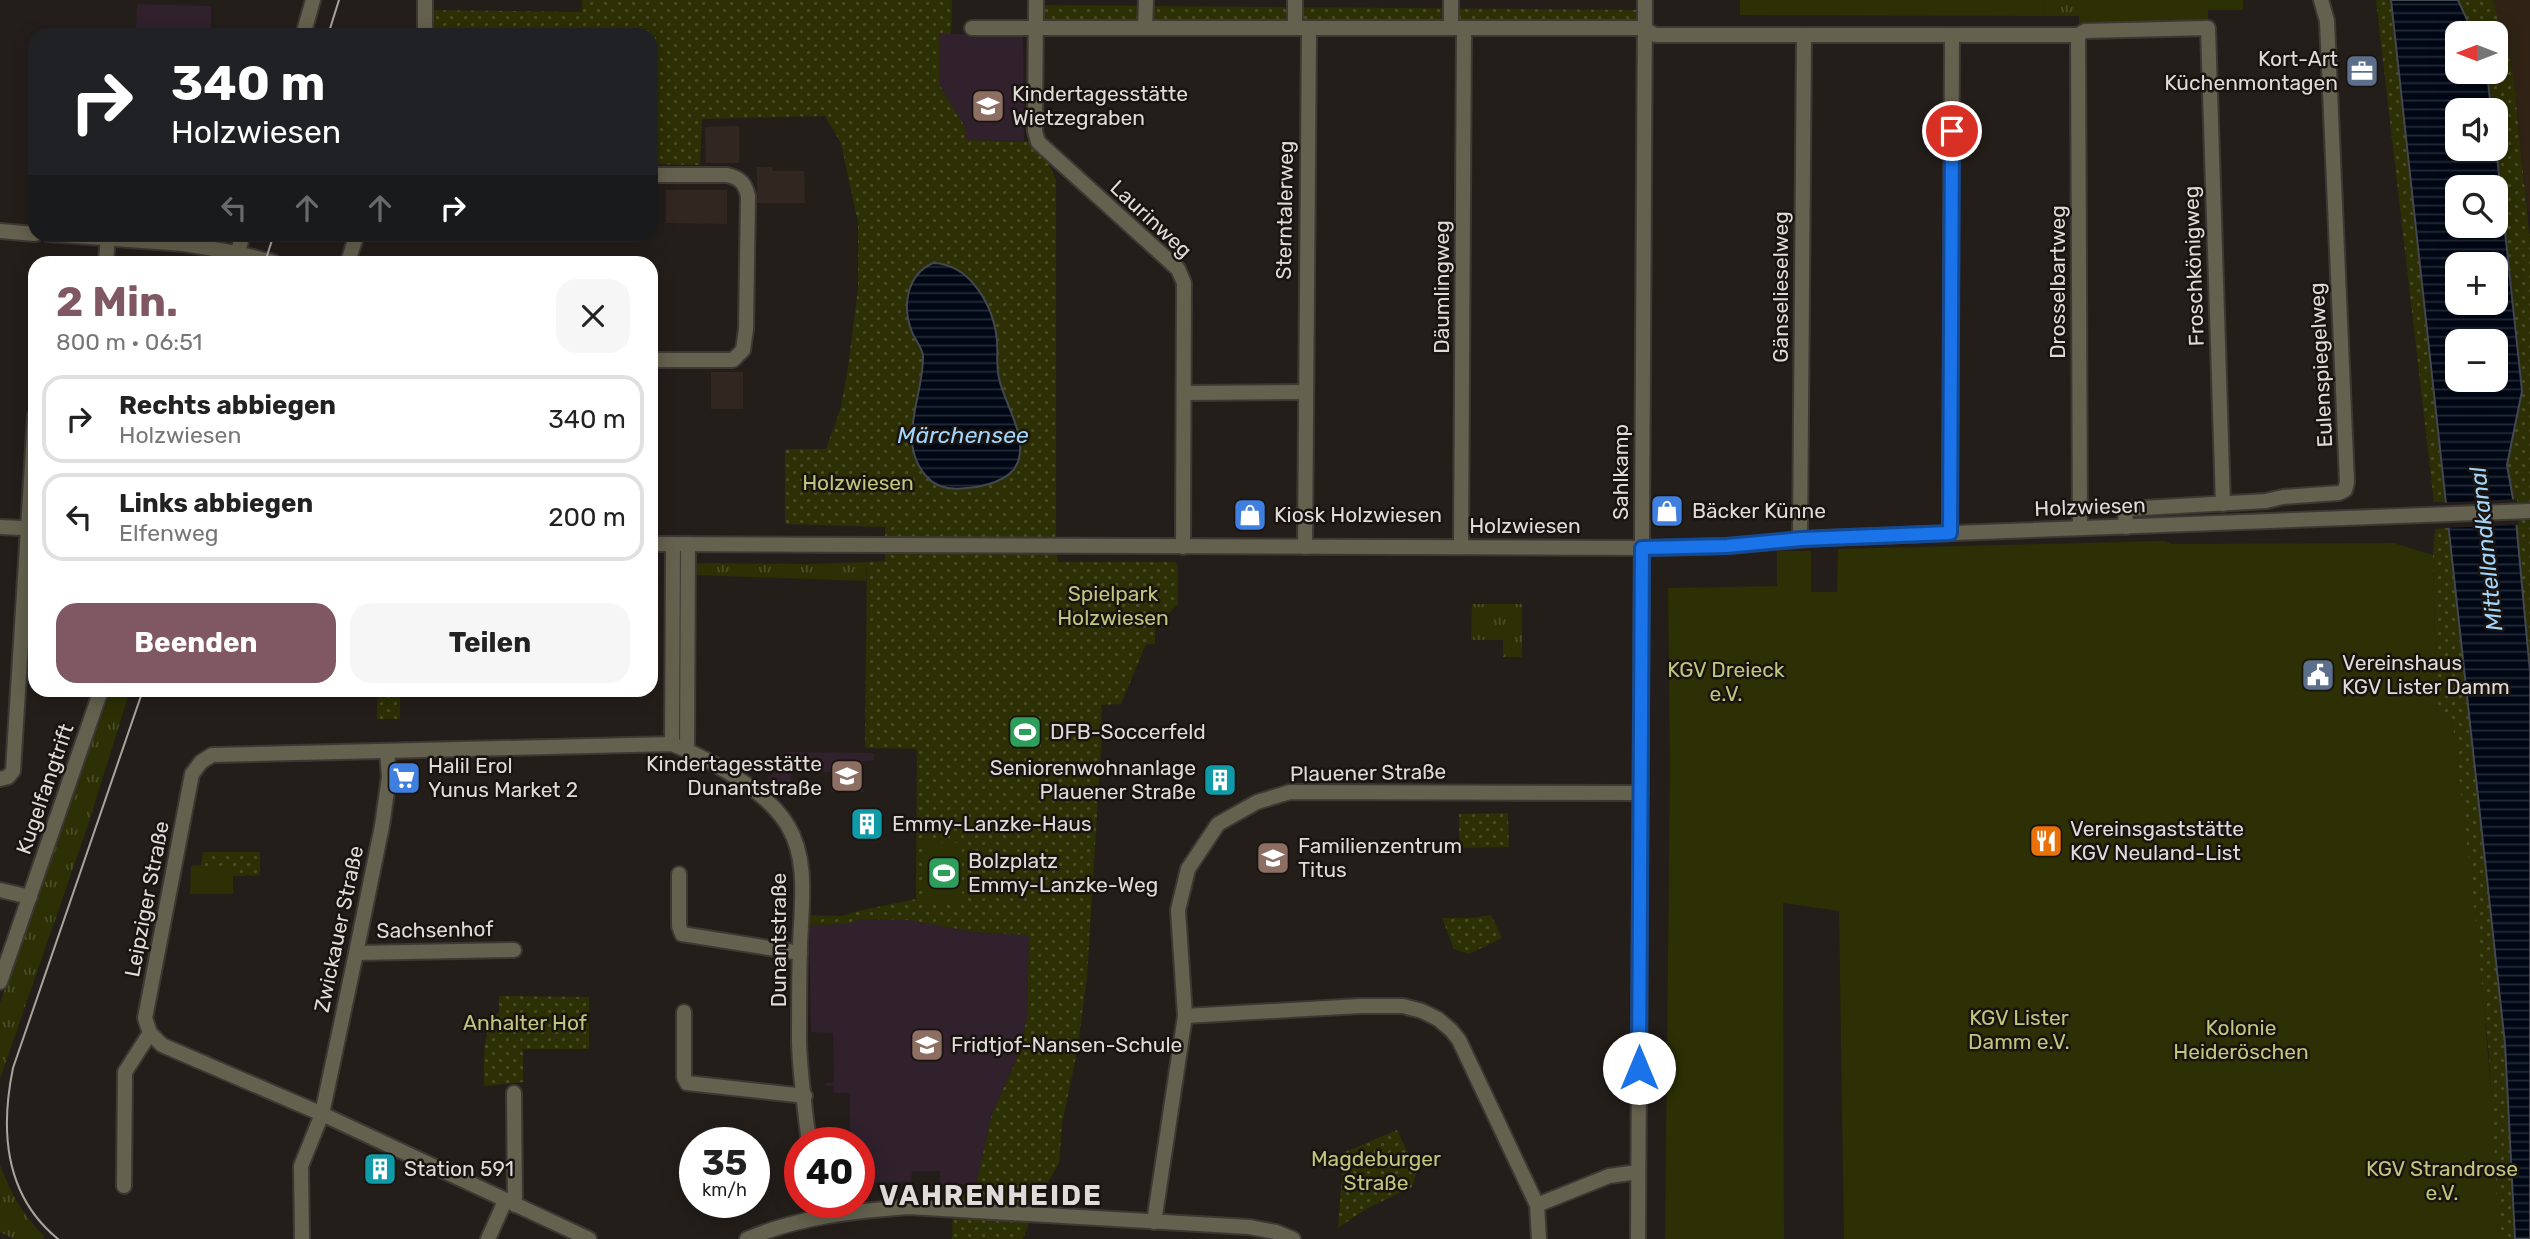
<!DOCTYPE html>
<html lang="de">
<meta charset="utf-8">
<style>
:root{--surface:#fff;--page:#f6f6f6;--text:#222;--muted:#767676;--line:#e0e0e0;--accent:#7f5863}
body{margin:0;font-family:Rubik,sans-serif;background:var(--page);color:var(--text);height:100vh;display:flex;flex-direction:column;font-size:26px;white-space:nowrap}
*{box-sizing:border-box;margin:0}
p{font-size:23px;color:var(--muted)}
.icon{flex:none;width:38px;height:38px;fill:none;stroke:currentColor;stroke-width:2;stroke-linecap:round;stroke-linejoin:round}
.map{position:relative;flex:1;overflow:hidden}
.side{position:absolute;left:28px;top:256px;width:630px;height:441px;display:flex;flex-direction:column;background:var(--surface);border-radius:21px;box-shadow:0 4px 18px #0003}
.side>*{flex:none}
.top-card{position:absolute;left:28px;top:28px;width:630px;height:214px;border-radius:21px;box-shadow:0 4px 18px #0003;background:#202124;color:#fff;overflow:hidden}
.needle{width:46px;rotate:270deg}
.buttons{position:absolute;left:2445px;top:21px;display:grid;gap:14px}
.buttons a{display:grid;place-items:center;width:63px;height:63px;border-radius:14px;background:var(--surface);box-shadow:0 4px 18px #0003;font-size:35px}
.speed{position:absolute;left:679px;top:1127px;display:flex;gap:14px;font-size:35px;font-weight:700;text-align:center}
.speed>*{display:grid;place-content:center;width:91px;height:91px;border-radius:50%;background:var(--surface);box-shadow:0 4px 18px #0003;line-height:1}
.speed small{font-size:18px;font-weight:400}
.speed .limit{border:10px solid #d22;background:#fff;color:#111}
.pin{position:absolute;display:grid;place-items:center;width:60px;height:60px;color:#fff;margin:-30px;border:4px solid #fff;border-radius:50%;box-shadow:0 2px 7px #0007}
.me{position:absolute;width:77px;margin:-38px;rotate:0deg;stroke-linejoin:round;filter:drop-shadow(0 0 5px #0008)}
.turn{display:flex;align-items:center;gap:24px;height:147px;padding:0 28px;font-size:32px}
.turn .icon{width:91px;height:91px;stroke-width:2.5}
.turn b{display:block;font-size:49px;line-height:60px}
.lanes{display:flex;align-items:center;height:66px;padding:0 28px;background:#0003;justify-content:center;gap:35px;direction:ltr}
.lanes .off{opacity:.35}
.round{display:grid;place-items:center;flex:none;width:74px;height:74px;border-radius:21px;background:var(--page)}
.overview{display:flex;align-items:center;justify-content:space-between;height:119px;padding:0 28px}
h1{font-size:42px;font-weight:700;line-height:52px;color:var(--accent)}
.primary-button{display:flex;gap:14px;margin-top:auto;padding:14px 28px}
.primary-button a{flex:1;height:80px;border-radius:21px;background:var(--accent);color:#fff;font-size:28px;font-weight:700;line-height:80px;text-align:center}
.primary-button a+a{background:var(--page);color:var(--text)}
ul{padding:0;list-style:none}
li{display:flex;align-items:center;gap:21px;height:88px;margin:0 14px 10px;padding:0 14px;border:4px solid var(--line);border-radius:21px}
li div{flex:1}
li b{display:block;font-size:26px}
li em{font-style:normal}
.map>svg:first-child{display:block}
.commercial{fill:#302316}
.built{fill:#322720}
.education{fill:#30212c}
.grass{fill:url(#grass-tufts)}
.park{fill:url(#park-dots)}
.garden{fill:#2d2f04}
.water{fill:url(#water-rules);stroke:#434750;stroke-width:2;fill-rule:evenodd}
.pier{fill:#241e1a}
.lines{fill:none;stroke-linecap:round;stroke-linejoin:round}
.minor-casing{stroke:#3e3835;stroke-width:18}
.minor{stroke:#64614e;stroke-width:14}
.tram{stroke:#a9a4a1;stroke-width:2}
.route-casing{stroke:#114b97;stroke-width:18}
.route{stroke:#1a73e8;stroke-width:12}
.labels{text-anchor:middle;stroke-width:5;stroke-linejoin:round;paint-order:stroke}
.poi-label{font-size:21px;fill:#dfdbd9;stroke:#1a1411;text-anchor:start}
.street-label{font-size:21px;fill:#dfdbd9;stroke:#1a1411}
.park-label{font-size:21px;fill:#c1c67e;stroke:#1a1411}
.water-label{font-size:23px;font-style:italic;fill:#a3d6fc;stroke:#1a1411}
.district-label{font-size:28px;font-weight:bold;letter-spacing:2px;fill:#dfdbd9;stroke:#1a1411}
</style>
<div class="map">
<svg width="2530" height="1239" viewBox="0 0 2530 1239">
<defs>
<pattern id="grass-tufts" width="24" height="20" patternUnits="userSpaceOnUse" patternTransform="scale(1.75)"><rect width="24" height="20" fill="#2d2f04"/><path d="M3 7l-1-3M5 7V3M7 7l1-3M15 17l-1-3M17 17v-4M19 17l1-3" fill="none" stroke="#4b4d28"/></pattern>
<pattern id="park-dots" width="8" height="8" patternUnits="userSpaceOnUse" patternTransform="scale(1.75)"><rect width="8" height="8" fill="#2d2f04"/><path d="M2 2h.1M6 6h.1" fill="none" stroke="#4b4d28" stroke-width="1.8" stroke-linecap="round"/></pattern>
<pattern id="water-rules" width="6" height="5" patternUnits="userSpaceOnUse" patternTransform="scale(1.75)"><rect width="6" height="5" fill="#000815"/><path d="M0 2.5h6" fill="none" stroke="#252b36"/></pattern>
</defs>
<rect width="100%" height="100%" fill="#241e1a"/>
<polygon class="commercial" points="2493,0 2530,0 2530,211 2528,211 2513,72"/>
<g class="built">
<polygon points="739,126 739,163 706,163 705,127"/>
<polygon points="757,167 772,167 773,171 804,171 805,203 757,203"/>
<polygon points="666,190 727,190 727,224 666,223"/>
<rect x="711" y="372" width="32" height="37"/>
</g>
<g class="education">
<polygon points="137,4 211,6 211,32 209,35 165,35 165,31 147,31 146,35 136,35"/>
<polygon points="939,34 1023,34 1024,141 965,140 965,127 940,86"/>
<polygon points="786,752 874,753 874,760 863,761 863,792 831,792 831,772 791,772 791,792 781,792 768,779"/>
<polygon points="859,919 908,920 974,932 1029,935 1027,1019 1017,1058 992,1114 976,1184 940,1185 940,1171 912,1171 911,1182 859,1182 859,1143 844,1143 844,1134 850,1133 850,1093 834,1093 834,1086 826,1086 826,1083 834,1082 833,1033 811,1032 809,925 848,924"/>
</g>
<g class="grass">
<polygon points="2043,0 2079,0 2079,16 2044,16"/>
<polygon points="867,562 866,581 697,575 697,563 808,564"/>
<polygon points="1472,604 1522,604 1522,657 1503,657 1503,640 1471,640"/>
<polygon points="111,690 130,690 88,825 0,1079 0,1003"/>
<path d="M0 1165C11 1193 23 1216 45 1237L42 1239H14L0 1232Z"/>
</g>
<g class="park">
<polygon points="582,0 952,0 951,34 939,34 940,86 965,127 965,140 1038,142 1056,179 1056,547 1058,562 1175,562 1178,566 1178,604 1167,615 1155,615 1155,644 1146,644 1121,704 1101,705 1102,732 1087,977 1077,1052 1062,1124 1059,1163 1037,1202 1023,1239 952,1239 953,1204 976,1184 992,1114 1017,1058 1027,1019 1029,935 974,932 908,920 859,919 848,924 809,925 808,915 842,916 858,911 916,899 917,749 865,748 867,562 885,561 885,527 785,524 785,449 826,449 841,407 848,367 858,289 858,223 841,143 825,116 702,119 700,165 651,164 651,35 425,35 425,10 582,12"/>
<polygon points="2376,0 2391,0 2445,502 2434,502"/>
<polygon points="2458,0 2493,0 2513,72 2530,241 2530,672 2515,510 2507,465 2522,391 2496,147 2496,110 2491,110 2487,72 2496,72 2496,33 2473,33"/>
<polygon points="1036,5 1645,10 1643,28 1036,28"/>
<polygon points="2448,528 2505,1044 2515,1239 2498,1239 2489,1053 2452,719 2437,716 2433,555 2435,529"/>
<rect x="377" y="690" width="23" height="29"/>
<polygon points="1508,813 1509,847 1459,848 1459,814"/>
<polygon points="203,852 260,852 260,875 233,876 233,894 191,894 191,866 201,865"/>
<polygon points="1491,915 1502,938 1469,954 1454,949 1442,918 1473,918"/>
<path d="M499 996 589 997V1049H523V1082L484 1086C484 1062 481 1029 499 1012Z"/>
<polygon points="1397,1130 1417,1171 1412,1187 1366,1209 1338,1228 1343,1163 1340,1154"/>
</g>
<g class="garden">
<polygon points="1740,0 2043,0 2044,16 1740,15"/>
<polygon points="2079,0 2243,0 2243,10 2208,10 2208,24 2079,26"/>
<path d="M2165 541 2172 544 2394 543 2433 555 2437 716 2452 719C2473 890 2494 1067 2498 1239H1844L1839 911 1783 903 1784 1239H1665L1670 767 1668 588 1777 586V551H1811V592H1837L1838 549Z"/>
<polygon points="1037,712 1040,750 1013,752 1011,714"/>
<polygon points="926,842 962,843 962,904 926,905"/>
<polygon points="191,866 233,867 233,894 190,894"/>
</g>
<g class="water">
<path d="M2391 0H2458L2473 33H2457V72H2487L2491 110H2457V149L2496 147 2522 391 2507 465 2515 510 2530 672V1239H2515L2505 1044ZM2457 187H2496V226H2457ZM2457 264H2496V303H2457ZM2457 341H2496V380H2457Z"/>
<path d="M933 263C971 264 994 307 997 341 998 354 996 366 999 378 1004 404 1029 437 1017 464 1010 481 982 487 966 488 952 490 937 488 927 477 895 442 924 396 923 356 922 347 915 340 912 332 902 307 906 275 933 263Z"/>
</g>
<polygon class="pier" points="2517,499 2519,525 2444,528 2442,503"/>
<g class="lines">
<defs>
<g id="minor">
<polyline points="425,0 425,35"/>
<polyline points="1036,0 1035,131 1038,142 1178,269 1184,283 1183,547"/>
<polyline points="972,28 1643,28 1655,35 2078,35 2085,31 2208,28 2223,504"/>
<polyline points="1145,28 1146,0"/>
<polyline points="1295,28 1295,0"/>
<polyline points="1451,28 1451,0"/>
<polyline points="303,35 313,0"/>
<polyline points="2078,35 2080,528"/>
<path d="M651 175H727C740 178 745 183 748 196L746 329 743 350 733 360H651"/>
<polyline points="0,231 35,234"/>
<polyline points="48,234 184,244 237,253 273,262"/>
<polyline points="106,262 108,234"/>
<polyline points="235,262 243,234"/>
<polyline points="348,262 357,234"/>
<polyline points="1184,393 1304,392"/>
<polyline points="0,527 22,528 31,532"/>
<polyline points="2126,527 2125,509 2266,501 2283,497 2339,493 2345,490 2347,482 2327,21 2321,0"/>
<polyline points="1950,533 1952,35"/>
<polyline points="1800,539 1804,35"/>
<polyline points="651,544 1656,548 1727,546 1822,538 2530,511"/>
<polyline points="1305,547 1309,28"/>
<polyline points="1461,547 1464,28"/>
<polyline points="672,744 673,544"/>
<polyline points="687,750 688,544"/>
<polyline points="0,779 8,777 13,771 35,416"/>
<polyline points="679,874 679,926 682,934 800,953"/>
<polyline points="0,890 30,897"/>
<polyline points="356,953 514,950"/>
<polyline points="0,982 101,690"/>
<polyline points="684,1012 684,1077 687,1083 805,1096"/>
<polyline points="1185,1016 1360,1006 1403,1006 1422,1011 1438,1019 1451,1030 1459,1040 1537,1205"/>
<polyline points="514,1093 515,1205"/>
<polyline points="124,1186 125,1072 150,1033"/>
<polyline points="1154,1222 1185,1016 1178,910 1188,869 1218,824 1257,802 1290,792 1641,793"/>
<polyline points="302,1239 301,1166 322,1114 356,953 382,826 389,777 387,751"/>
<polyline points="488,1239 505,1201"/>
<path d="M589 1239 322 1114 162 1045 150 1033 145 1018 192 774 201 762 212 755 672 744C709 759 767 790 788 826 809 861 801 907 800 946 799 978 799 1010 799 1042 800 1076 805 1109 809 1143"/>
<path d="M747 1239C798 1217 854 1211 909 1207L1249 1227 1276 1232 1293 1239"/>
<polyline points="1539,1239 1537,1205 1609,1176 1638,1172"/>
<polyline points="1638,1239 1645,0"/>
</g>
</defs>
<use href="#minor" class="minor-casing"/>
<use href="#minor" class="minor"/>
<g class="tram">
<polyline points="328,35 339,0"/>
<polyline points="265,262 274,234"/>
<path d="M58 1239C4 1195 0 1131 13 1068L143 690"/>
</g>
</g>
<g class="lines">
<defs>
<polyline id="route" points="1639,1068 1642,548 1727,546 1801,539 1950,533 1952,131"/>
</defs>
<use href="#route" class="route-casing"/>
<use href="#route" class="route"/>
</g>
<defs>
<symbol id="office-square" viewBox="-11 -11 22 22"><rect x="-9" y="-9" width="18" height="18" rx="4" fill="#5c6f8a" stroke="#1a1411"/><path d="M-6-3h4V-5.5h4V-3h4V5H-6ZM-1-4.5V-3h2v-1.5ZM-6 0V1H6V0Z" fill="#fff"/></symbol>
<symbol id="school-square" viewBox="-11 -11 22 22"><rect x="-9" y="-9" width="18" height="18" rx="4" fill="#8d6e63" stroke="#1a1411"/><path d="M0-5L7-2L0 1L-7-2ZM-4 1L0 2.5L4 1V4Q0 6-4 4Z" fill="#fff"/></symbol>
<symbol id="shop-square" viewBox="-11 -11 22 22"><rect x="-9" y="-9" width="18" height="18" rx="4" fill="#3f7fe0" stroke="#1a1411"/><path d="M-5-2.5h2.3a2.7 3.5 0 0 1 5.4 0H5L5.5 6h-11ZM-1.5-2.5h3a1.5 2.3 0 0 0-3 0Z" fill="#fff"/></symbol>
<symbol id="civic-square" viewBox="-11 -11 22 22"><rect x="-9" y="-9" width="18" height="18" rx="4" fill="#5c6f8a" stroke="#1a1411"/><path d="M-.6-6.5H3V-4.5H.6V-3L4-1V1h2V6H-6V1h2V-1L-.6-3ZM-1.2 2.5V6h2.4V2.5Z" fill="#fff"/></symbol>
<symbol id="stadium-square" viewBox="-11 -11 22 22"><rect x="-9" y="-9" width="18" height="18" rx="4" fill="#2e9e5b" stroke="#1a1411"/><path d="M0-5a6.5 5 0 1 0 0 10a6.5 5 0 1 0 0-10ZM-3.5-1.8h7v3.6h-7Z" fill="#fff"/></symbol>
<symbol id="supermarket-square" viewBox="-11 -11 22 22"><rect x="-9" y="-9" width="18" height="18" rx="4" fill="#3f7fe0" stroke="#1a1411"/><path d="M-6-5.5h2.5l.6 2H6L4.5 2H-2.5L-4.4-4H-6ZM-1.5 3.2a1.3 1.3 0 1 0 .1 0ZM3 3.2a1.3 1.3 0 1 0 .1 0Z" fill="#fff"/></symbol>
<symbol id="building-square" viewBox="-11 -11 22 22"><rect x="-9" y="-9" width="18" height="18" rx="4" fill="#0f9aa8" stroke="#1a1411"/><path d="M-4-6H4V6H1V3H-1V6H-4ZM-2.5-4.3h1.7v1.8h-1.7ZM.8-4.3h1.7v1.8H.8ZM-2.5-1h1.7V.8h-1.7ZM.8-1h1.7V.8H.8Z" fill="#fff"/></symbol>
<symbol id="restaurant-square" viewBox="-11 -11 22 22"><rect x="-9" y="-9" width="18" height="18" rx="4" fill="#e8710a" stroke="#1a1411"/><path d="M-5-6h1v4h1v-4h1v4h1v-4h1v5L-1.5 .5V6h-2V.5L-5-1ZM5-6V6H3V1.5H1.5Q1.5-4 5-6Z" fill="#fff"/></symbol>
</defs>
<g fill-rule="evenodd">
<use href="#office-square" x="2343" y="52" width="38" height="38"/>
<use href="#school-square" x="969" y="87" width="38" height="38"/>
<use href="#shop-square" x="1648" y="492" width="38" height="38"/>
<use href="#shop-square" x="1231" y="496" width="38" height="38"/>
<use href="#civic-square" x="2299" y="656" width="38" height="38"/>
<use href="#stadium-square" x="1006" y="713" width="38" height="38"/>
<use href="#school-square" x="828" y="757" width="38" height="38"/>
<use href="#supermarket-square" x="385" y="759" width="38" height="38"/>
<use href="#building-square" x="1201" y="761" width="38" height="38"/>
<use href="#building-square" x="848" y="805" width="38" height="38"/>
<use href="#restaurant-square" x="2027" y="822" width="38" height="38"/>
<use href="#school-square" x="1254" y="839" width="38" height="38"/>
<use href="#stadium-square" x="925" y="854" width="38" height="38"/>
<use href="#school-square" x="908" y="1026" width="38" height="38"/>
<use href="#building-square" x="361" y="1150" width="38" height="38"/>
</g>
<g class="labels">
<g class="poi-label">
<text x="2338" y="66" text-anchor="end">Kort-Art<tspan x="2338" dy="24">Küchenmontagen</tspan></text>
<text x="1012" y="101">Kindertagesstätte<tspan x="1012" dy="24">Wietzegraben</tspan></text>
<text x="1692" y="518">Bäcker Künne</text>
<text x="1274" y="522">Kiosk Holzwiesen</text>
<text x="2342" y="670">Vereinshaus<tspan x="2342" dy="24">KGV Lister Damm</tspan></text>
<text x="1050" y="739">DFB-Soccerfeld</text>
<text x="822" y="771" text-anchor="end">Kindertagesstätte<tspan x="822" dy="24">Dunantstraße</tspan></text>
<text x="428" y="773">Halil Erol<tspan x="428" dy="24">Yunus Market 2</tspan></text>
<text x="1196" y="775" text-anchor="end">Seniorenwohnanlage<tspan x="1196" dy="24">Plauener Straße</tspan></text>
<text x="892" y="831">Emmy-Lanzke-Haus</text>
<text x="2070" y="836">Vereinsgaststätte<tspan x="2070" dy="24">KGV Neuland-List</tspan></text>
<text x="1298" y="853">Familienzentrum<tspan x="1298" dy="24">Titus</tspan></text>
<text x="968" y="868">Bolzplatz<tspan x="968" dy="24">Emmy-Lanzke-Weg</tspan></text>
<text x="951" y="1052">Fridtjof-Nansen-Schule</text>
<text x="404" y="1176">Station 591</text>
</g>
<g class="street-label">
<text transform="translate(1285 210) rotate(-89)" y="7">Sterntalerweg</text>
<text transform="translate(1151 219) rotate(43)" y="7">Laurinweg</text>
<text transform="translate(2194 266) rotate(-92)" y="7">Froschkönigweg</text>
<text transform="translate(2058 282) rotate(-90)" y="7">Drosselbartweg</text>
<text transform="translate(1442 287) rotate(-90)" y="7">Däumlingweg</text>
<text transform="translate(1781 287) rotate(-90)" y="7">Gänselieselweg</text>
<text transform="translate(2321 365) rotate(-93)" y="7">Eulenspiegelweg</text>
<text transform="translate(1621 472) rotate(-90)" y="7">Sahlkamp</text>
<text transform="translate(2090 507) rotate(-2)" y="7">Holzwiesen</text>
<text x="1525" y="533">Holzwiesen</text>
<text transform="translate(1368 773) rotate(-1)" y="7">Plauener Straße</text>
<text transform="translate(45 789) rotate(-71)" y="7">Kugelfangtrift</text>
<text transform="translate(147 899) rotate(-79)" y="7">Leipziger Straße</text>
<text transform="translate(339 929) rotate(-78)" y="7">Zwickauer Straße</text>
<text transform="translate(435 930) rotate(-1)" y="7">Sachsenhof</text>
<text transform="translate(779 940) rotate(-90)" y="7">Dunantstraße</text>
</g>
<g class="park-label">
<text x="858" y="490">Holzwiesen</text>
<text x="1113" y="601">Spielpark<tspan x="1113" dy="24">Holzwiesen</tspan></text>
<text x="1726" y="677">KGV Dreieck<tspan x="1726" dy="24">e.V.</tspan></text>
<text x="2019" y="1025">KGV Lister<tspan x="2019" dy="24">Damm e.V.</tspan></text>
<text x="525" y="1030">Anhalter Hof</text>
<text x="2241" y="1035">Kolonie<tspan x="2241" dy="24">Heideröschen</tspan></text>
<text x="1376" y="1166">Magdeburger<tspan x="1376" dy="24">Straße</tspan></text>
<text x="2442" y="1176">KGV Strandrose<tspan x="2442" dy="24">e.V.</tspan></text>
</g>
<g class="water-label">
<text x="963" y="443">Märchensee</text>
<text transform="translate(2486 549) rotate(-96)" y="8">Mittellandkanal</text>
</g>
<g class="district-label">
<text x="991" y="1205">VAHRENHEIDE</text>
</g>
</g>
</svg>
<div class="buttons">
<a><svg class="needle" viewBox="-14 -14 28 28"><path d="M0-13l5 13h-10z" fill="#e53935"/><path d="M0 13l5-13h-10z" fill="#767676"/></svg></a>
<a><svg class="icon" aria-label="sound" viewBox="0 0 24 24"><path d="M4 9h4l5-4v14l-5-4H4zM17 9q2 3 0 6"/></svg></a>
<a><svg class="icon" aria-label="search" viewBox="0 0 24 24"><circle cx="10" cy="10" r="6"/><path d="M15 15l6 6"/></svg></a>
<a>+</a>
<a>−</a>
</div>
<div class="speed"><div>35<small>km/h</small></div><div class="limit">40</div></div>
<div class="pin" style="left:1952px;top:131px;background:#d93025"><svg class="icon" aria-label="arrive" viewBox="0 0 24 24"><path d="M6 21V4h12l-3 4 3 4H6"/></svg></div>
<svg class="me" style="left:1639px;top:1068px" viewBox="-20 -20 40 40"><circle r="19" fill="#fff"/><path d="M0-13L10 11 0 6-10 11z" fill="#1a73e8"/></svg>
<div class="top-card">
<div class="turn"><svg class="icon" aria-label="right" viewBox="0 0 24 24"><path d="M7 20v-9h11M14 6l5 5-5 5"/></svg><div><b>340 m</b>Holzwiesen</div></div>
<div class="lanes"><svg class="icon off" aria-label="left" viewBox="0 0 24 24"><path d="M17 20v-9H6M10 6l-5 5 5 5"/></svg><svg class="icon off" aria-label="ahead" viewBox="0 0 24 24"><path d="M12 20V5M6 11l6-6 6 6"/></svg><svg class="icon off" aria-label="ahead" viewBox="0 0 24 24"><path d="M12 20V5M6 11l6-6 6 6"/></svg><svg class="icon" aria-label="right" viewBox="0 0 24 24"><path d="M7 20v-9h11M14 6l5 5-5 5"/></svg></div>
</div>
<section class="side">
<div class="overview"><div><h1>2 Min.</h1><p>800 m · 06:51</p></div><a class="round"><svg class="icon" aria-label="close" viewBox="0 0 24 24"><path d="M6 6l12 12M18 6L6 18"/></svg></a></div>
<ul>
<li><svg class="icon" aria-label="right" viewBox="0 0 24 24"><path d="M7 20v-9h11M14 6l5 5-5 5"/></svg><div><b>Rechts abbiegen</b><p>Holzwiesen</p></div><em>340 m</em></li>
<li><svg class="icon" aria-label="left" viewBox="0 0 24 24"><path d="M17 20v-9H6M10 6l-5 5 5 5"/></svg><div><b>Links abbiegen</b><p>Elfenweg</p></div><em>200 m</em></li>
</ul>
<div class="primary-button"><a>Beenden</a><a>Teilen</a></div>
</section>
</div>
